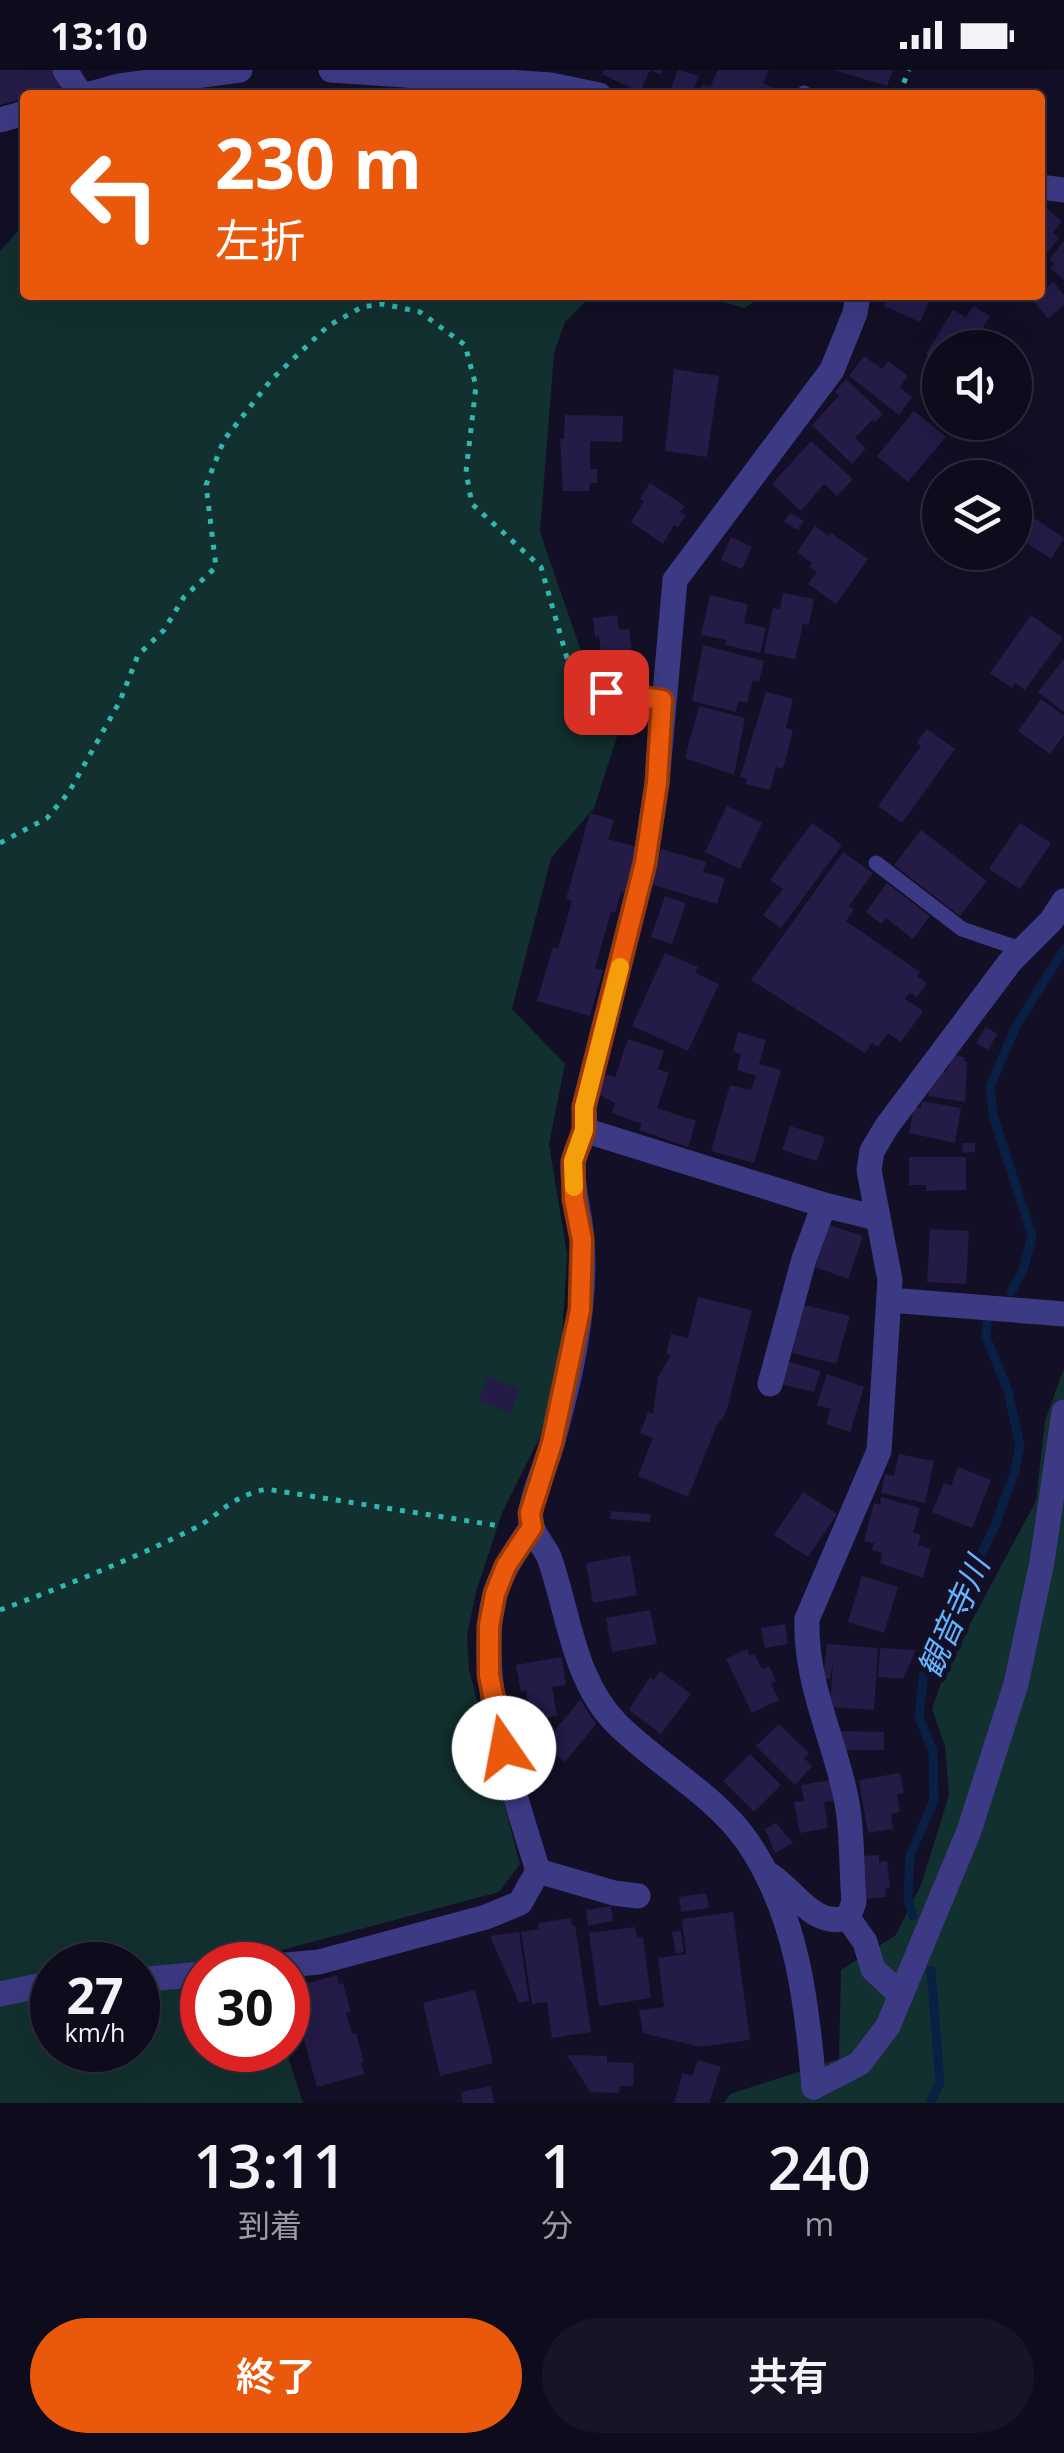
<!DOCTYPE html>
<html lang="ja">
<meta charset="utf-8">
<style>
:root{--surface:#0e0b1c;--page:#171425;--text:#f1f3f6;--muted:#9b9ba3;--line:#2e2b3b;--accent:#ea580c}
body{margin:0;font-family:"Open Sans","Noto Sans JP",sans-serif;background:var(--page);color:var(--text);height:100vh;display:flex;flex-direction:column;font-size:38px;white-space:nowrap}
*{box-sizing:border-box;margin:0}
p{font-size:32px;color:var(--muted)}
.icon{flex:none;width:55px;height:55px;fill:none;stroke:currentColor;stroke-width:2;stroke-linecap:round;stroke-linejoin:round}
.map{position:relative;height:2033px;overflow:hidden}
.details{display:flex;flex-direction:column;background:var(--surface);flex:1}
.details>*{flex:none}
.banner{position:absolute;left:20px;top:20px;width:1025px;height:210px;border-radius:10px;box-shadow:0 10px 40px #0002,0 0 0 2px var(--line);background:#ea580c;color:#fff;overflow:hidden}
.buttons{position:absolute;left:922px;top:260px;display:grid;gap:20px}
.buttons a{display:grid;place-items:center;width:110px;height:110px;border-radius:50%;background:var(--surface);box-shadow:0 10px 40px #0002,0 0 0 2px var(--line);font-size:50px}
.speed{position:absolute;left:30px;top:1872px;display:flex;gap:20px;font-size:50px;font-weight:700;text-align:center}
.speed>*{display:grid;place-content:center;width:130px;height:130px;border-radius:50%;background:var(--surface);box-shadow:0 10px 40px #0002,0 0 0 2px var(--line);line-height:1}
.speed small{font-size:25px;font-weight:400}
.speed .limit{border:15px solid #d22;background:#fff;color:#111}
.pin{position:absolute;display:grid;place-items:center;width:85px;height:85px;color:#fff;margin:-42px;border-radius:20px;box-shadow:0 5px 15px #0006}
.me{position:absolute;width:110px;margin:-55px;rotate:348deg;stroke-linejoin:round;filter:drop-shadow(0 0 8px #0008)}
.turn{display:flex;align-items:center;gap:35px;height:210px;padding:0 30px;font-size:45px}
.turn .icon{width:130px;height:130px;stroke-width:2.5}
.turn b{display:block;font-size:70px;line-height:85px}
.eta{display:flex;justify-content:space-evenly;align-items:center;height:170px;text-align:center}
.eta b{font-size:60px;font-weight:600;line-height:70px}
.cta{display:flex;gap:20px;margin-top:auto;padding:20px 30px}
.cta a{flex:1;height:115px;border-radius:60px;background:var(--accent);color:#fff;font-size:40px;font-weight:600;line-height:115px;text-align:center}
.cta a+a{background:var(--page);color:var(--text)}
.status{display:flex;justify-content:space-between;align-items:center;height:70px;padding:0 50px;background:var(--surface);direction:ltr}
.status svg{height:28px;fill:currentColor}
.map>svg:first-child{display:block}
.green{fill:#12302f;fill-rule:evenodd}
.lines{fill:none;stroke-linecap:round;stroke-linejoin:round}
.stream{stroke:#0a1f44;stroke-width:9}
.building{fill:#241b47}
.path{stroke:#2fb8b0;stroke-width:5;stroke-dasharray:5 8;stroke-linecap:butt}
.service{stroke:#3d3a85;stroke-width:15}
.minor{stroke:#3d3a85;stroke-width:25}
.tertiary{stroke:#3d3a85;stroke-width:25}
.route-casing{stroke:#983908;stroke-width:25}
.route{stroke:#ea580c;stroke-width:18}
.slow{stroke:#f59e0b;stroke-width:18}
.labels{text-anchor:middle;stroke-width:10;stroke-linejoin:round;paint-order:stroke}
.water-label{font-size:32px;font-style:italic;fill:#62b6ff;stroke:#130f26}
</style>
<div class="status"><b>13:10</b><svg viewBox="0 0 49 12"><path d="M0 12V9h3v3zM5 12V6h3v6zM10 12V3h3v9zM15 12V0h3v12zM26 1h20v11H26zM47 4h2v5h-2z"/></svg></div>
<div class="map">
<svg width="1064" height="2033" viewBox="0 0 1064 2033">
<rect width="100%" height="100%" fill="#130f26"/>
<g class="green">
<path d="M25 153V225H592L565 252 554 283 540 462 591 610 625 642 594 738 551 788 512 939 565 994 549 1074 567 1184 561 1287 540 1367 502 1443 476 1522 467 1566 469 1600 520 1794 499 1822 256 1887 258 1895H202V1980H286L303 2033H0V181ZM52 1895H138V1980H52Z"/>
<polygon points="698,225 766,225 744,238"/>
<polygon points="1064,1298 1064,2033 724,2033 730,2024 839,1989 841,1900 896,1865 921,1815 949,1725 945,1676 932,1639 946,1599 1036,1431 1045,1351"/>
</g>
<g class="lines">
<g class="stream">
<polyline points="1011,1222 1023,1201 1032,1166 993,1045 990,1017 1015,958 1064,879"/>
<polyline points="913,1846 908,1828 910,1786 934,1730 933,1682 919,1647 924,1601 994,1458 1014,1404 1020,1376 1008,1321 986,1267 987,1253"/>
<polyline points="930,2033 940,2013 931,1900"/>
</g>
</g>
<g class="building">
<polygon points="0,0 54,0 65,16 25,25 25,28 0,35"/>
<polygon points="604,0 663,0 661,5 650,0 640,22 602,4"/>
<polygon points="678,0 699,6 691,25 668,25"/>
<polygon points="718,0 769,0 763,13 779,21 777,25 698,25 703,14 710,17"/>
<polygon points="834,0 893,0 887,16"/>
<polygon points="375,19 375,25 348,25 348,20"/>
<polygon points="1040,133 1062,151 1053,163 1059,168 1044,186 1040,183"/>
<polygon points="1064,171 1064,210 1050,198 1054,194 1049,189"/>
<polygon points="1053,212 1064,225 1064,235 1048,249 1032,229"/>
<polygon points="889,225 932,225 920,252 884,236"/>
<polygon points="973,236 990,246 979,264 985,267 980,276 940,278 940,306 926,284 953,240 966,247"/>
<polygon points="864,286 882,299 888,291 908,306 900,317 912,327 899,345 849,306"/>
<polygon points="674,299 719,306 707,387 665,381"/>
<polygon points="846,309 883,344 875,352 872,350 855,368 866,378 852,394 812,355 839,326 835,322"/>
<polygon points="914,341 946,367 908,412 877,386"/>
<polygon points="565,345 623,346 622,372 590,371 590,399 597,399 597,413 590,413 589,421 563,421 560,369 564,369"/>
<polygon points="811,371 853,409 837,426 824,414 801,441 772,414"/>
<polygon points="650,413 685,436 680,442 686,446 678,457 674,455 663,474 631,452 644,432 640,429"/>
<polygon points="1019,438 1064,468 1051,489 1015,465 1015,444"/>
<polygon points="790,443 804,451 798,460 784,452"/>
<polygon points="815,456 829,466 831,463 868,489 836,534 808,514 817,502 809,497 812,493 797,482"/>
<polygon points="731,467 752,477 742,499 721,490"/>
<polygon points="783,523 814,529 809,555 803,554 795,589 764,583 773,538 780,539"/>
<polygon points="710,525 748,534 744,553 766,558 760,583 725,575 727,570 701,565"/>
<polygon points="617,545 619,560 629,559 634,598 604,605 599,566 595,567 593,548"/>
<polygon points="1031,545 1063,568 1025,620 1015,613 1012,618 990,603"/>
<polygon points="703,575 764,591 759,612 753,610 747,633 738,631 736,642 692,631"/>
<polygon points="1064,589 1064,642 1038,622"/>
<polygon points="766,622 793,629 786,658 793,660 783,699 776,697 770,720 746,714 747,709 740,707"/>
<polygon points="1041,629 1064,646 1064,665 1050,684 1018,661"/>
<polygon points="699,636 745,648 734,705 685,688"/>
<polygon points="927,659 955,679 902,753 878,736 921,676 917,672"/>
<polygon points="727,736 762,753 740,799 705,782"/>
<polygon points="590,743 614,750 608,769 637,777 624,823 621,822 615,843 611,842 595,898 603,900 590,946 537,931 553,877 558,879 572,831 566,829"/>
<polygon points="812,753 842,775 781,858 763,845 783,819 770,810"/>
<polygon points="1020,753 1051,773 1020,819 989,799"/>
<polygon points="921,760 987,811 960,846 894,795"/>
<polygon points="661,779 706,792 703,802 725,808 717,834 651,814"/>
<polygon points="843,782 873,803 849,836 854,839 846,851 920,902 917,906 927,913 917,927 910,923 905,929 923,941 901,972 888,963 878,977 872,973 865,983 751,910"/>
<polygon points="887,813 930,846 913,869 886,848 881,854 866,842"/>
<polygon points="665,826 686,833 672,874 651,867"/>
<polygon points="665,883 698,897 695,903 719,914 688,981 632,956"/>
<polygon points="986,957 997,964 988,980 976,973"/>
<polygon points="738,962 766,970 759,994 781,1000 754,1093 711,1081 730,1015 751,1020 756,1006 737,1000 741,984 733,982"/>
<polygon points="628,969 664,981 658,999 669,1003 657,1038 696,1051 688,1077 639,1060 642,1054 612,1043 615,1033 598,1024 604,1004 615,1007"/>
<polygon points="954,985 965,987 964,991 967,992 965,1032 928,1026 931,1010 937,1001 946,1002"/>
<polygon points="922,1031 961,1038 955,1073 909,1063 914,1037 921,1038"/>
<polygon points="790,1056 825,1067 817,1091 782,1080"/>
<polygon points="962,1073 975,1073 975,1082 963,1083"/>
<polygon points="909,1087 966,1087 966,1120 926,1121 926,1115 909,1115"/>
<polygon points="829,1155 863,1166 848,1209 815,1197"/>
<polygon points="930,1159 969,1161 966,1214 927,1212"/>
<polygon points="698,1227 752,1240 726,1343 716,1357 688,1427 638,1406 653,1368 640,1363 648,1342 653,1344 658,1307 671,1285 666,1284 671,1264 688,1268"/>
<polygon points="804,1235 850,1246 836,1294 792,1283"/>
<polygon points="787,1291 821,1301 814,1322 780,1314"/>
<polygon points="827,1304 864,1317 850,1362 826,1354 831,1339 817,1335"/>
<polygon points="488,1307 519,1318 511,1343 479,1331"/>
<polygon points="899,1384 934,1391 925,1433 881,1423 885,1404 894,1406"/>
<polygon points="958,1397 991,1410 972,1458 932,1442 944,1413 951,1416"/>
<polygon points="803,1422 837,1444 808,1487 774,1465"/>
<polygon points="881,1427 920,1438 913,1462 921,1465 918,1475 931,1479 923,1508 880,1493 883,1483 872,1480 874,1473 864,1471 874,1433 880,1435"/>
<polygon points="611,1441 651,1444 650,1452 610,1449"/>
<polygon points="630,1485 637,1525 593,1533 586,1493"/>
<polygon points="862,1506 898,1517 884,1563 848,1552"/>
<polygon points="650,1540 657,1574 612,1582 606,1548"/>
<polygon points="785,1554 788,1574 765,1578 761,1558"/>
<polygon points="827,1574 878,1578 874,1640 830,1637 833,1590 830,1609 823,1609"/>
<polygon points="880,1578 916,1580 903,1609 878,1607"/>
<polygon points="747,1579 750,1586 754,1583 762,1599 769,1596 776,1611 771,1614 779,1630 752,1643 726,1589"/>
<polygon points="562,1587 566,1615 552,1617 557,1646 531,1651 526,1620 521,1622 516,1595"/>
<polygon points="660,1601 691,1624 661,1664 629,1640 650,1607 654,1610"/>
<polygon points="580,1630 596,1654 565,1692 543,1675"/>
<polygon points="779,1654 809,1683 804,1688 812,1696 795,1715 756,1676"/>
<polygon points="838,1661 884,1662 884,1680 842,1680"/>
<polygon points="750,1684 781,1715 754,1742 723,1711"/>
<polygon points="900,1703 904,1723 897,1724 900,1742 891,1744 893,1759 868,1763 859,1710"/>
<polygon points="830,1710 834,1731 824,1732 828,1758 800,1763 794,1732 804,1731 801,1715"/>
<polygon points="776,1753 793,1773 775,1783 765,1759"/>
<polygon points="879,1785 879,1792 887,1791 890,1818 885,1818 886,1827 866,1829 862,1786"/>
<polygon points="706,1823 709,1838 681,1842 679,1827"/>
<polygon points="611,1836 613,1851 588,1856 586,1840"/>
<polygon points="733,1842 750,1970 700,1977 643,1963 639,1940 664,1937 658,1888 686,1884 682,1849"/>
<polygon points="571,1848 572,1856 575,1855 591,1962 552,1968 547,1932 532,1934 521,1862 539,1859 538,1853"/>
<polygon points="635,1857 637,1868 643,1867 651,1928 599,1936 589,1863"/>
<polygon points="681,1861 684,1882 676,1884 672,1862"/>
<polygon points="519,1862 529,1931 519,1933 490,1866"/>
<polygon points="337,1905 339,1914 343,1913 351,1942 346,1943 352,1964 356,1963 364,1992 361,1993 364,2004 317,2017 290,1918"/>
<polygon points="475,1920 493,1993 440,2006 423,1933"/>
<polygon points="567,1985 607,1986 607,1992 634,1993 633,2016 620,2016 619,2023 590,2022"/>
<polygon points="698,1990 721,1997 709,2033 674,2033 683,2003 692,2006"/>
<polygon points="491,2016 494,2033 463,2033 461,2022"/>
</g>
<g class="lines">
<g class="path">
<polyline points="899,25 909,0"/>
<polyline points="0,773 47,748 69,722 120,631 138,585 164,560 184,527 216,497 206,415 224,370 271,310 328,256 362,237 383,234 420,242 465,275 476,316 466,402 472,434 541,497 567,588 584,611"/>
<path d="M0 1540C65 1516 130 1490 193 1459 224 1443 227 1428 266 1419L500 1456"/>
</g>
<g class="service">
<polyline points="803,25 804,23"/>
<polyline points="876,793 962,859 1023,880"/>
</g>
<g class="minor">
<polyline points="65,0 81,25"/>
<polyline points="331,0 551,15 599,25"/>
<polyline points="86,25 119,16 240,0"/>
<polyline points="0,50 25,43"/>
<polyline points="1040,117 1064,120"/>
<polyline points="606,622 662,630"/>
<polyline points="584,1060 824,1135 877,1148"/>
<polyline points="889,1230 1064,1244"/>
<polyline points="770,1314 804,1189 824,1135"/>
<polyline points="538,1801 614,1823 638,1826"/>
<path d="M767 1803C796 1820 811 1858 848 1848"/>
<path d="M287 1895 319 1892 486 1847 520 1833 538 1801C514 1722 473 1605 495 1524 503 1499 517 1478 532 1457"/>
<polyline points="138,1910 202,1904"/>
<polyline points="0,1924 52,1913"/>
<path d="M901 1925 873 1899 865 1872 848 1848 854 1832C851 1797 853 1758 845 1723 832 1664 805 1611 807 1549L879 1381 890 1210 869 1100 872 1081 887 1056 1010 892 1051 851 1064 831"/>
<path d="M814 2017C807 1932 797 1844 747 1771 714 1724 658 1695 617 1654 573 1610 569 1543 549 1487 544 1476 534 1466 531 1454 527 1434 547 1394 552 1374 570 1310 587 1238 582 1171 581 1146 572 1122 573 1096 573 1083 582 1073 584 1060 586 1053 584 1044 584 1037L645 793 657 713 675 510 832 300 855 243 858 225"/>
</g>
<polyline class="tertiary" points="814,2017 860,1993 888,1956 969,1761 1016,1614 1042,1492 1064,1342"/>
</g>
<g class="lines">
<defs>
<polyline id="route" points="504,1678 489,1605 489,1556 495,1524 506,1496 532,1457 530,1443 552,1373 580,1240 582,1170 574,1129 573,1091 584,1060 584,1037 645,793 657,713 662,630 606,622"/>
</defs>
<use href="#route" class="route-casing"/>
<use href="#route" class="route"/>
<polyline class="slow" points="574,1117 573,1091 584,1060 584,1037 620,897"/>
</g>
<g class="labels">
<g class="water-label">
<text transform="translate(954 1547) rotate(-66)" y="11">観音寺川</text>
</g>
</g>
</svg>
<div class="buttons">
<a><svg class="icon" aria-label="sound" viewBox="0 0 24 24"><path d="M4 9h4l5-4v14l-5-4H4zM17 9q2 3 0 6"/></svg></a>
<a><svg class="icon" aria-label="layers" viewBox="0 0 24 24"><path d="M12 4l9 5-9 5-9-5zM3 14l9 5 9-5"/></svg></a>
</div>
<div class="speed"><div>27<small>km/h</small></div><div class="limit">30</div></div>
<div class="pin" style="left:606px;top:622px;background:#d93025"><svg class="icon" aria-label="arrive" viewBox="0 0 24 24"><path d="M6 21V4h12l-3 4 3 4H6"/></svg></div>
<svg class="me" style="left:504px;top:1678px" viewBox="-20 -20 40 40"><circle r="19" fill="#fff"/><path d="M0-13L10 11 0 6-10 11z" fill="#ea580c"/></svg>
<div class="banner">
<div class="turn"><svg class="icon" aria-label="left" viewBox="0 0 24 24"><path d="M17 20v-9H6M10 6l-5 5 5 5"/></svg><div><b>230 m</b>左折</div></div>
</div>
</div>
<section class="details">
<div class="eta">
<div><b>13:11</b><p>到着</p></div>
<div><b>1</b><p>分</p></div>
<div><b>240</b><p>m</p></div>
</div>
<div class="cta"><a>終了</a><a>共有</a></div>
</section>
